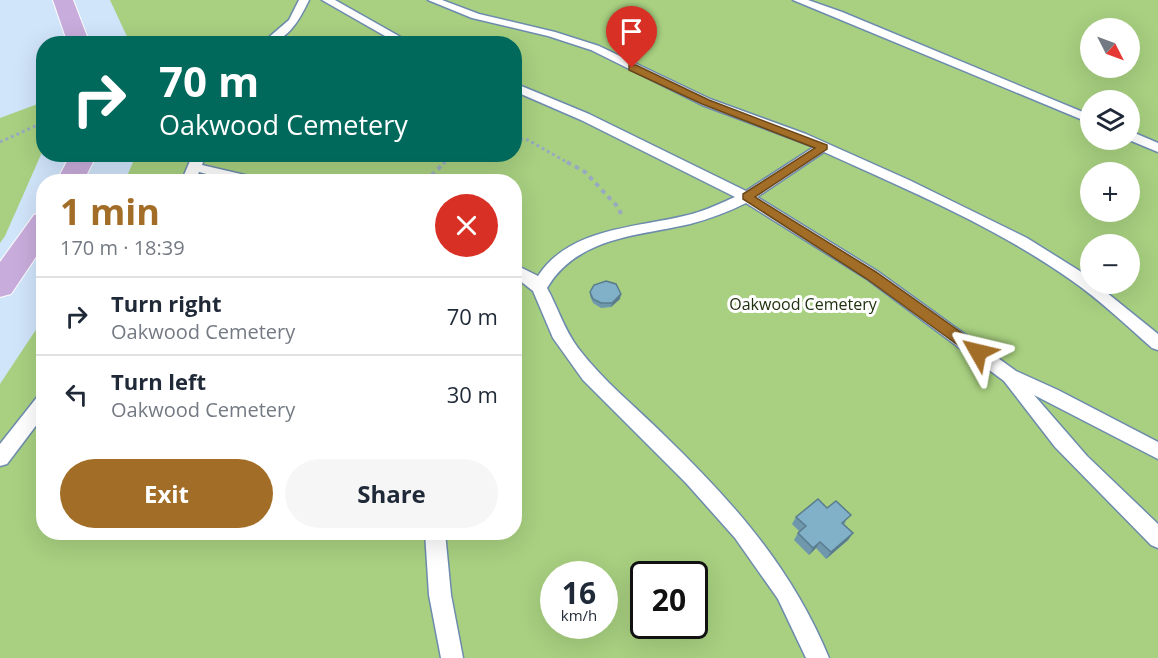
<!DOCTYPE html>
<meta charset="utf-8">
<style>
:root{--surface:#fff;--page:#f6f6f7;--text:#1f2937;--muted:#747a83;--line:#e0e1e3;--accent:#a26d26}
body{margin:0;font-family:"Open Sans",sans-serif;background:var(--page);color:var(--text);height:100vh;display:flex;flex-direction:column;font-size:22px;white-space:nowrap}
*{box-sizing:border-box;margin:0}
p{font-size:20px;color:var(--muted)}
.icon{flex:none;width:33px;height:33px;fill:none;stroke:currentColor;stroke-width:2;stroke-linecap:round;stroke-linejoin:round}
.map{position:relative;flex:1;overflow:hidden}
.sheet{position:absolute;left:36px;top:174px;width:486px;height:366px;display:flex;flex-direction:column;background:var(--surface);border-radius:24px;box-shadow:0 6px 24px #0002}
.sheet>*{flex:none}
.top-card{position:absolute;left:36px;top:36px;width:486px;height:126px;border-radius:24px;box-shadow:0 6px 24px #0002;background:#00695c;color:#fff;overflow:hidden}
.needle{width:39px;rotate:132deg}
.fabs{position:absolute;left:1080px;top:18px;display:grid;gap:12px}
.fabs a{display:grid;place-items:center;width:60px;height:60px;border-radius:50%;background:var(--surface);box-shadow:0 6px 24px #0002;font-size:30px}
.speed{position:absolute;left:540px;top:561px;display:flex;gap:12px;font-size:30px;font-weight:700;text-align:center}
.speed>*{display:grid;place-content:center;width:78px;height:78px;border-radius:50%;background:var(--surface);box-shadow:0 6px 24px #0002;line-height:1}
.speed small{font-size:15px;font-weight:400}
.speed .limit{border:3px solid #111;border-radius:9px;background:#fff;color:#111}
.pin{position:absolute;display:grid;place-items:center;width:51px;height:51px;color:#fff;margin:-62px -26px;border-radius:50% 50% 50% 0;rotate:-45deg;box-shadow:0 0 6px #0007}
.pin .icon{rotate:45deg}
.me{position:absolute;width:66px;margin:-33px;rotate:307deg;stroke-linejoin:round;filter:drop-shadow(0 0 4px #0008)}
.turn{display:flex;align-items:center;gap:21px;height:126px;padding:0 24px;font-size:27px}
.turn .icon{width:78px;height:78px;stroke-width:2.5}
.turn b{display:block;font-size:42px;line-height:51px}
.round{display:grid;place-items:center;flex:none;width:63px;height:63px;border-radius:32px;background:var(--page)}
.head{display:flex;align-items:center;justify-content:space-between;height:102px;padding:0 24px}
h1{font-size:36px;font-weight:700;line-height:45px;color:var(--accent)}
.action{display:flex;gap:12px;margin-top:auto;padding:12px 24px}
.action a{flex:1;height:69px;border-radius:36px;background:var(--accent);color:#fff;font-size:24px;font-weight:700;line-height:69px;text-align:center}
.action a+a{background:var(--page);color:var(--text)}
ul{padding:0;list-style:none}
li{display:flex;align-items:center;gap:18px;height:78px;padding:0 24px;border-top:2px solid var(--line)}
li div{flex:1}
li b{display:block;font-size:22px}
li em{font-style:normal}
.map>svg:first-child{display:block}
.green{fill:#a8d080;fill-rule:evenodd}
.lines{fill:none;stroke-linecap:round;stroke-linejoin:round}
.lane-casing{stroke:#6c8bad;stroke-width:3}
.primary-casing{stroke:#fff;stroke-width:2}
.path-far1{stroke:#99aabe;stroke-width:3;stroke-dasharray:3 3;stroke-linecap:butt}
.path{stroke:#99aabe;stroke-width:4;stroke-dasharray:4.5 4.5;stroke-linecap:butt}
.lane{fill:#fff;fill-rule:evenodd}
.primary{fill:#c8acdb;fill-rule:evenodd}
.wall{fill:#6f98ad}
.shaded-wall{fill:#5a7c8d}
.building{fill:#81b1c9;stroke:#5a7c8d;stroke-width:1.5}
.route{fill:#a26d26;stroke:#694719;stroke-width:1.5}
.labels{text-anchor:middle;stroke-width:6;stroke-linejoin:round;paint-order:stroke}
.park-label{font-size:16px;fill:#213110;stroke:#fff}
</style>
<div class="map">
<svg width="1158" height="658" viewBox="0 0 1158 658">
<rect width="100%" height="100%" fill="#d0e4fa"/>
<g class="green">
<path d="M110 0H1158V658H0V384L43 319 44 532H514V182L125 181 136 155 514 154V44L130 43ZM1090 28H1130V68H1090ZM1090 100H1130V140H1090ZM1090 172H1130V212H1090ZM1090 244H1130V284H1090ZM554 574H604V626H554ZM644 574H694V626H644Z"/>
<polygon points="43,102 43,150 5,236 0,243 0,118"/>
</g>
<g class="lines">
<defs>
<g id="lane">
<path d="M299 0H309C299 21 286 44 261 44L289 20Z"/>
<polygon points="322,0 335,0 413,44 399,44"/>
<path d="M428 0H442L479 14 555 32 599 46 710 99 806 134 909 180 1027 238 1083 273 1090 279V284H1096L1158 334V350L1152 348C1126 325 1100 300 1071 280 996 227 908 190 824 152L757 197 877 271 1016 371 1058 390 1158 442V459L1034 395 1087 456 1158 524V548L1151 545 1055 447 1004 381 867 279 746 203C728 212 709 219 690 224 638 236 577 237 547 288 558 308 564 329 578 348 603 381 636 407 665 436 734 503 792 568 829 658H806L778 599 735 538 686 483 583 380 553 338 533 291 514 276V264L538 276C570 226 641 228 692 214 707 210 721 203 735 197L581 120 514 91V83L589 114 746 191 814 147 702 105 591 50 548 36 472 18Z"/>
<polygon points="793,0 808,0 842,12 1090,115 1090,123"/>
<polygon points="1130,131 1158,143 1158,152 1129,140"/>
<polygon points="193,154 206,154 202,165 262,179 263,182 237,182 199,172 195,182 181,182"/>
<polygon points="44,394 44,415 7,464 0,466 0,444 38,396"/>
<polygon points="425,532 445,532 451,595 463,658 441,658 429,595"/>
</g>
<g id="primary">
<polygon points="53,0 73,0 90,44 68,44"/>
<polygon points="71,154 97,154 83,182 56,182"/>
<polygon points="44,212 44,245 11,294 0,297 0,262 34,215"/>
</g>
</defs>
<use href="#lane" class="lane-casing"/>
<use href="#primary" class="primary-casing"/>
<g class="path-far1">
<polyline points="514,138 528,140 570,164"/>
<polyline points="0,142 44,122"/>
<polyline points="443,164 453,154"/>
</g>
<g class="path">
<polyline points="567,162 585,172 618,207 621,214"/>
<polyline points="425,182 445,162"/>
</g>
<use href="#lane" class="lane"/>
<use href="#primary" class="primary"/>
</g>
<g class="wall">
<polygon points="590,292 620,299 611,307 601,308 593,303 590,296"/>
<polygon points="827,508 846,522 844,524 853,533 848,540 826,559 816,548 809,555 794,540 799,531 792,524 796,517"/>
</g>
<g class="shaded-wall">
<polygon points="621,294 620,299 611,307 612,303"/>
<polygon points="853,533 848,540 826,559 831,552"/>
<polygon points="820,542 816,548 809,555 813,548"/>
</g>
<g class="building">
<polygon points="606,281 616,284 621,294 612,303 601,303 593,299 590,292 594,285"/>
<polygon points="818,499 827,508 836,501 851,515 842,523 853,533 831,552 820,542 813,548 798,533 806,526 796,517"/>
<polygon points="671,564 679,574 653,574"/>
</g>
<polygon class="route" points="629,65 636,65 709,100 827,145 827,149 755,197 876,272 983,348 985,352 983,356 973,356 867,279 743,199 743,194 815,148 702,104 629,70"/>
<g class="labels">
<g class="park-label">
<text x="803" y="310">Oakwood Cemetery</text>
</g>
</g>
</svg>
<div class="fabs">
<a><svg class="needle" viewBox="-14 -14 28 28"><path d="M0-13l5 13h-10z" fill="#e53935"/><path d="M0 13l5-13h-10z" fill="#747a83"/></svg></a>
<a><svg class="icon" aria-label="layers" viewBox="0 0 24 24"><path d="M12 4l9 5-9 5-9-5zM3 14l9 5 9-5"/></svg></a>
<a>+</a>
<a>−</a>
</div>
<div class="speed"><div>16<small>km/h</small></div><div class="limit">20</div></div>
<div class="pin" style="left:632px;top:68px;background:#d93025"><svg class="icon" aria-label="arrive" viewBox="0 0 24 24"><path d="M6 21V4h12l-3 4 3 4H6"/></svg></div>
<svg class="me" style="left:978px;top:352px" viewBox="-20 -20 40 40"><path d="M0-17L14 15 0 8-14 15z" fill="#a26d26" stroke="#fff" stroke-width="4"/></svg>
<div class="top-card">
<div class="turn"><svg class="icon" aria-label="right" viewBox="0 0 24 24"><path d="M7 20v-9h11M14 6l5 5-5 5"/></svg><div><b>70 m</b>Oakwood Cemetery</div></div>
</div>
<section class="sheet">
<div class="head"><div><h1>1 min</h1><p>170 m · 18:39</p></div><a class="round" style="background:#d93025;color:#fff"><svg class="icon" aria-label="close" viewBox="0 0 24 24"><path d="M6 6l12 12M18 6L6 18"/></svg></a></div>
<ul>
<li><svg class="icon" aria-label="right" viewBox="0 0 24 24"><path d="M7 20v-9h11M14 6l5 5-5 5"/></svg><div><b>Turn right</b><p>Oakwood Cemetery</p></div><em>70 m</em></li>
<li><svg class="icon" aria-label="left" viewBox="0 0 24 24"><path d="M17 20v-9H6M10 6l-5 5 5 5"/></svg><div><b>Turn left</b><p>Oakwood Cemetery</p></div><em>30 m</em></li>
</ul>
<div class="action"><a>Exit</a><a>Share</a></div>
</section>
</div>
